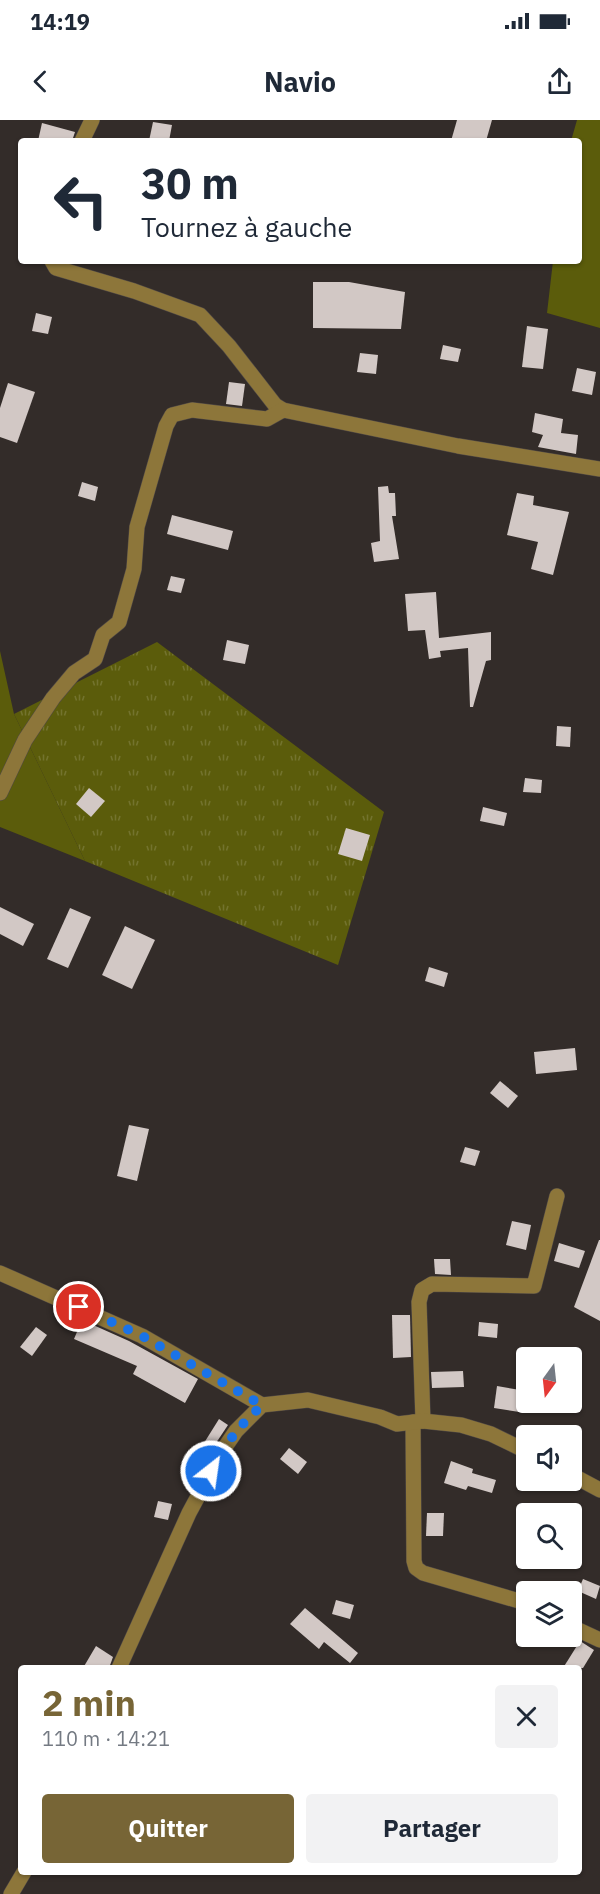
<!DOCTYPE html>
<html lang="fr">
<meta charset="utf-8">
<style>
:root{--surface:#fff;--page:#f2f2f3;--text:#1f2937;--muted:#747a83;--accent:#776536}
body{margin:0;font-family:"IBM Plex Sans",sans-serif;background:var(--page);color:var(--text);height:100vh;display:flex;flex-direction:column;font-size:22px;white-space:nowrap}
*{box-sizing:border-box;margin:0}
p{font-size:20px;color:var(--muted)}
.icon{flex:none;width:33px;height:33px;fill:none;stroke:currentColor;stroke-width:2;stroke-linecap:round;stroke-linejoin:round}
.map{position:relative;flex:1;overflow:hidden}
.side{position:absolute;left:18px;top:1545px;width:564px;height:210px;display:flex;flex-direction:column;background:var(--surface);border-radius:6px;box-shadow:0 2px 4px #0004}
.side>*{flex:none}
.top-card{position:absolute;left:18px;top:18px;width:564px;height:126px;border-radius:6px;box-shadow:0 2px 4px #0004;background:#fff;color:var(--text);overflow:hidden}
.needle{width:39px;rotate:195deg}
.buttons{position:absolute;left:516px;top:1227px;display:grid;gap:12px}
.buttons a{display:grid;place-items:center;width:66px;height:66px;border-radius:6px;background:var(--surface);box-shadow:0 2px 4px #0004;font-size:30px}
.pin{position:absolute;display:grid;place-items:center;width:51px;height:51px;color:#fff;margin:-26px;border:3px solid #fff;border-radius:50%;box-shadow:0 2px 6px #0007}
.me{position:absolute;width:66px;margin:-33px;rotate:30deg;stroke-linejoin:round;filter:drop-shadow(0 0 4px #0008)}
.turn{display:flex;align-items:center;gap:21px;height:126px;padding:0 24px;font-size:27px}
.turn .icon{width:78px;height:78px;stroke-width:2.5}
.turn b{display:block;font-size:42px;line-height:51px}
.round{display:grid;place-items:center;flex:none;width:63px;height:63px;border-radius:6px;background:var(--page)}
.headline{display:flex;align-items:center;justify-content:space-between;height:102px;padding:0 24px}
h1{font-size:36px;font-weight:700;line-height:45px;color:var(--accent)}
.action{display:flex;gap:12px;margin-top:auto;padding:12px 24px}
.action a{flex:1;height:69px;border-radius:6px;background:var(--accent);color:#fff;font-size:24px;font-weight:700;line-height:69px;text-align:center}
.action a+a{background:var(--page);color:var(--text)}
.status{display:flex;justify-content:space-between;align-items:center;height:42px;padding:0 30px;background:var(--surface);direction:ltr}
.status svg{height:16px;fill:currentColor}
header{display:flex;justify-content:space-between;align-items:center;height:78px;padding:0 24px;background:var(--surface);font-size:27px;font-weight:700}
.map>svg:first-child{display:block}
.grass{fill:url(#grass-tufts)}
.garden{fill:#5b5c0b}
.building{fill:#d2c8c5}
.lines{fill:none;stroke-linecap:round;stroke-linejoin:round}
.minor-casing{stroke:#504946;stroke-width:16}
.minor{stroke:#8d763a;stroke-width:15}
.route{stroke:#1a73e8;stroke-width:10;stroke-dasharray:0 18}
</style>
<div class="status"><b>14:19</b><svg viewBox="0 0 49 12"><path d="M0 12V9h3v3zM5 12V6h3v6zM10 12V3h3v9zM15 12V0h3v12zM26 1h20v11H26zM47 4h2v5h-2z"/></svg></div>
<header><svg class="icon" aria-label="back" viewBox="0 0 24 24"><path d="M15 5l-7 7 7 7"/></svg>Navio<svg class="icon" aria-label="share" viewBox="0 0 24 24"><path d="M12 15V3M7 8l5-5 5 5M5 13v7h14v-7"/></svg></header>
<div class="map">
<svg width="600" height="1774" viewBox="0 0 600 1774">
<defs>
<pattern id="grass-tufts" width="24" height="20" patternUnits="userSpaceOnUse" patternTransform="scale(1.5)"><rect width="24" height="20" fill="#5b5c0b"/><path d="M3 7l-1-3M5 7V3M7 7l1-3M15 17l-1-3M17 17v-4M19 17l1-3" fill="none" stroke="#73732e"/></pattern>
</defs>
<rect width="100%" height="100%" fill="#332c29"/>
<polygon class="grass" points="157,522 384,692 338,845 85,741 14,594"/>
<g class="garden">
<polygon points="577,0 600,0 600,208 547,193 553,141 579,141 579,21 571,21"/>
<polygon points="0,531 14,594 85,741 0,707"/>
</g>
<g class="building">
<polygon points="457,0 492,0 486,21 451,21"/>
<polygon points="153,2 172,5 169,21 149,21"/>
<polygon points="42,3 75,12 72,21 38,21"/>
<polygon points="313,162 349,162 405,172 401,209 313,208"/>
<polygon points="36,193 52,197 48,214 32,211"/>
<polygon points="527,206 548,209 543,249 522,247"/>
<polygon points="443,225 461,229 458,242 440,239"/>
<polygon points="360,233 378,235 376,254 357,252"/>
<polygon points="577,248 596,252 592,275 572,271"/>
<polygon points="229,262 245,264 242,286 226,284"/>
<polygon points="8,263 35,272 17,323 0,317 0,288"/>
<polygon points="535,293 563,299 561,313 578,315 576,334 538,327 543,315 532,312"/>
<polygon points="82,362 98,367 95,381 78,376"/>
<polygon points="388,366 389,373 395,373 396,396 392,396 399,439 374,442 371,423 380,421 378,367"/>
<polygon points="517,373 534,376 533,385 569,392 553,455 531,449 538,422 507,415"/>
<polygon points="172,395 233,411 228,430 167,414"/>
<polygon points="171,456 185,459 181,473 167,470"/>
<polygon points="436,472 439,518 491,512 491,540 486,541 473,587 470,587 468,528 440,531 441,537 429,539 425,510 408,511 405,474"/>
<polygon points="227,520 249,525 245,544 223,540"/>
<polygon points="557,606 571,607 570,627 556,626"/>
<polygon points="525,658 542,660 541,673 523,672"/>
<polygon points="89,668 105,681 91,697 76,684"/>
<polygon points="483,687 507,693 504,706 480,701"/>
<polygon points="346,708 370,715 362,741 338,734"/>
<polygon points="0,787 34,804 23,826 0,814"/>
<polygon points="70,788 91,797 68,848 47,839"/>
<polygon points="125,806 155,820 132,869 102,855"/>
<polygon points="429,847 448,853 444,867 425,861"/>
<polygon points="575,928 577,950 536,954 534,932"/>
<polygon points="500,961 518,976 508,988 490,973"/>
<polygon points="129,1005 149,1009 137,1061 117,1056"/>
<polygon points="465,1027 480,1031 475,1046 460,1042"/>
<polygon points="512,1101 531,1105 526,1130 506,1125"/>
<polygon points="599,1120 600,1120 600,1201 574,1187"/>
<polygon points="559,1123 585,1131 579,1148 554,1141"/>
<polygon points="434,1139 450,1139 451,1155 435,1154"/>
<polygon points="392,1195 410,1195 411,1237 393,1238"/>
<polygon points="82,1200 129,1221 198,1259 185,1283 133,1254 137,1246 74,1219"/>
<polygon points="479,1202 498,1204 497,1218 478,1216"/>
<polygon points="36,1207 47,1215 32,1236 20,1227"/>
<polygon points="463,1251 464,1267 432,1268 431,1252"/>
<polygon points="497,1266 526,1271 526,1293 494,1288"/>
<polygon points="219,1299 228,1305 212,1329 204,1323"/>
<polygon points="289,1328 307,1342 298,1354 280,1339"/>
<polygon points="451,1341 473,1349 472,1353 496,1360 492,1373 468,1366 466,1370 444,1363"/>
<polygon points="158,1381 172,1384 168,1400 154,1397"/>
<polygon points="427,1393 444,1393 443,1416 426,1416"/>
<polygon points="583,1459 600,1466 596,1479 578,1471"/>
<polygon points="336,1480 354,1485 350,1499 332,1494"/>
<polygon points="305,1488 358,1533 350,1543 324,1522 319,1529 290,1504"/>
<polygon points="580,1521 594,1530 583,1548 563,1548"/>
<polygon points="96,1526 113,1537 109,1548 83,1548"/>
</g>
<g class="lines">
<defs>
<g id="minor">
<polyline points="82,21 92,0"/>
<polyline points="52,141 56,148 134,171 200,195 229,226 275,285 283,290 458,326 600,349"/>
<polyline points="0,673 25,620 53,578 74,553 95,539 103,515 119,502 134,449 137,407 166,306 172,295 192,290 267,299 283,290"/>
<polyline points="0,1153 142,1216 262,1285"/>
<polyline points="423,1301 419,1182 422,1170 432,1164 534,1166 557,1076"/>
<polyline points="413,1302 414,1441 416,1448 423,1453 526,1483"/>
<polyline points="572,1355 600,1370"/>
<polyline points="572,1507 600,1520"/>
<polyline points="119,1548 189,1393 223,1330 236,1311 262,1285 308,1280 380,1297 397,1304 423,1301 461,1305 491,1314 526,1331"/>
<polyline points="11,1774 24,1752"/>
</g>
</defs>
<use href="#minor" class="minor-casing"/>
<use href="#minor" class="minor"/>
</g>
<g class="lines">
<polyline class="route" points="79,1187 142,1216 262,1285 236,1311 211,1351"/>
</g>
</svg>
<div class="buttons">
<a><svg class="needle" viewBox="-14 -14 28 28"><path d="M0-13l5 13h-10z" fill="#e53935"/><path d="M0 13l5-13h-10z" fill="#747a83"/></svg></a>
<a><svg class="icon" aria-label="sound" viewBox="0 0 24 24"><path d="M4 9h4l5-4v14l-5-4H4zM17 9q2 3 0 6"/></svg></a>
<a><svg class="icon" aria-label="search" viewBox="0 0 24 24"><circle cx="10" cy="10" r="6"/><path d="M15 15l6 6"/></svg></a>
<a><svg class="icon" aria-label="layers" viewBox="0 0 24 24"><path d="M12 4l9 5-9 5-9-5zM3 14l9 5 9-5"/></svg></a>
</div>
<div class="pin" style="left:79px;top:1187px;background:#d93025"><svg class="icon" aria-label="arrive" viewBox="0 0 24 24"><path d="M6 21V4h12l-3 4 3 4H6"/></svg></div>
<svg class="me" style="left:211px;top:1351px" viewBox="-20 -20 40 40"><circle r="17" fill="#1a73e8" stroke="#fff" stroke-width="3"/><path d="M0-11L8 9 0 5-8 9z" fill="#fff"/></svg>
<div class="top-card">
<div class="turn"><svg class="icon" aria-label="left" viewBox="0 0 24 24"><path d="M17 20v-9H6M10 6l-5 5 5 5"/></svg><div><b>30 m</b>Tournez à gauche</div></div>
</div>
<section class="side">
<div class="headline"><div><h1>2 min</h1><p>110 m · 14:21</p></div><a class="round"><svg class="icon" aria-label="close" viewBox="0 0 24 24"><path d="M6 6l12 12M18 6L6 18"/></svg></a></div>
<div class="action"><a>Quitter</a><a>Partager</a></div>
</section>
</div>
